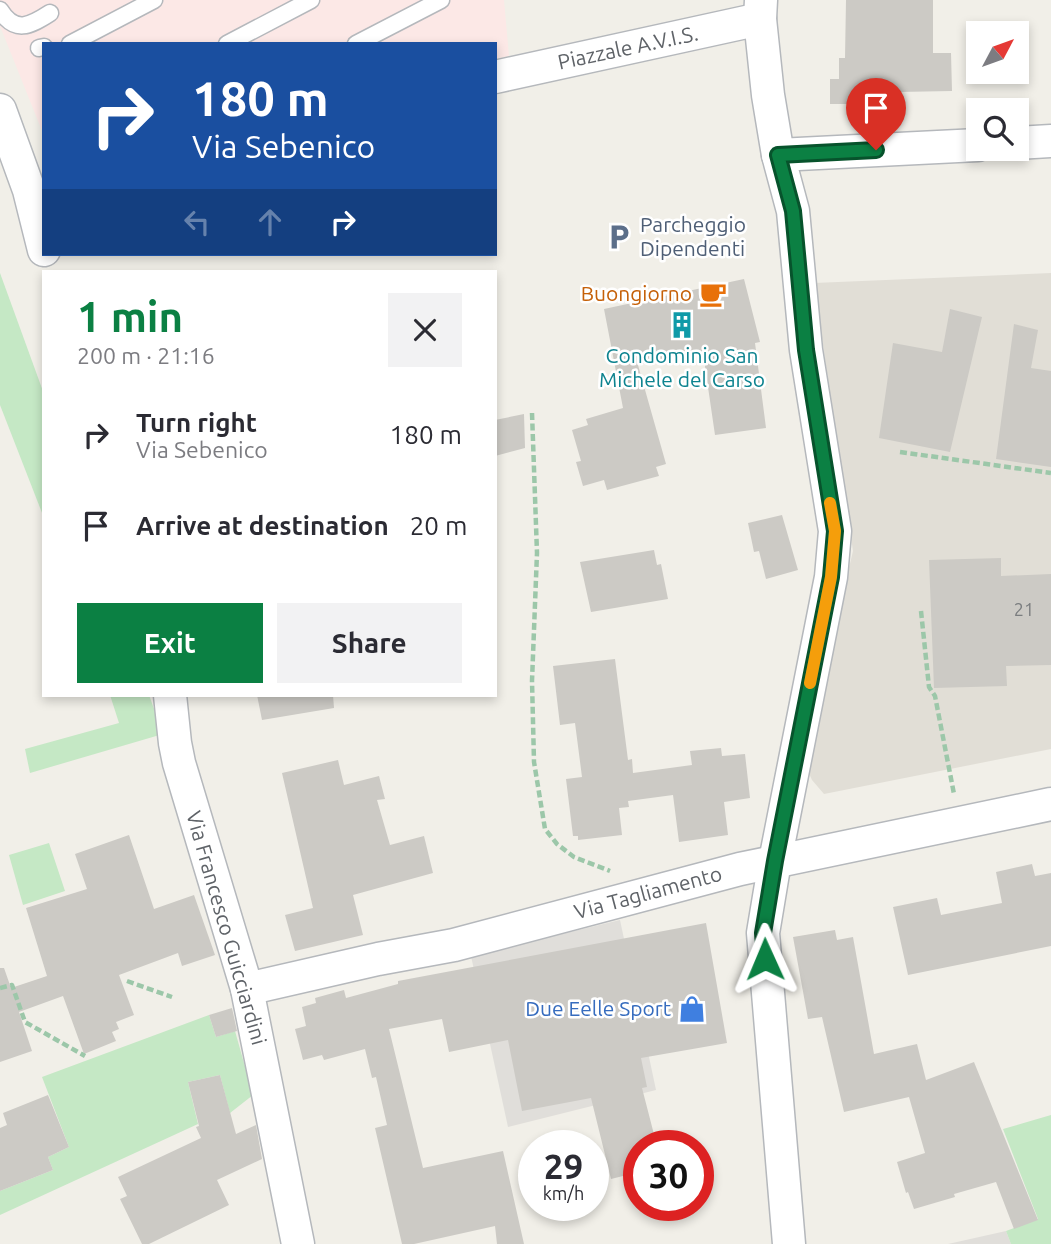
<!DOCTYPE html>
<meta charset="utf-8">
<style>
:root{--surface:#fff;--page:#f2f2f3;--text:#2b2b33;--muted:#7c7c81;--accent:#0b8043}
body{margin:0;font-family:Ubuntu,sans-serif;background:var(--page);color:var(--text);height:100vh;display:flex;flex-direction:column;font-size:26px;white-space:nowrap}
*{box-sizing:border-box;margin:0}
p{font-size:23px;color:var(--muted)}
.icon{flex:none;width:38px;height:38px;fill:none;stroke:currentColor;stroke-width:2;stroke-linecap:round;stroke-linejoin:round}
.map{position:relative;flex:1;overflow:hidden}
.panel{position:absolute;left:42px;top:270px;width:455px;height:427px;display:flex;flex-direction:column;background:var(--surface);border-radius:0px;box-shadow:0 4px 10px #0003}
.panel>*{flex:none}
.banner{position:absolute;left:42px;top:42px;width:455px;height:214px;border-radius:0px;box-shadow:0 4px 10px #0003;background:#1a4fa0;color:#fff;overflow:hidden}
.needle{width:46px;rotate:49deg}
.tools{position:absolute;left:966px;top:21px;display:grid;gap:14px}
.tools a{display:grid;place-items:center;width:63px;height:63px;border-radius:0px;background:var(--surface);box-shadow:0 4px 10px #0003;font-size:35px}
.speed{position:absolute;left:518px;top:1130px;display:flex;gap:14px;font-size:35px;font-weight:700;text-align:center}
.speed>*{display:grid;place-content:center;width:91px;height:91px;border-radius:50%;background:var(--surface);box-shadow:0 4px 10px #0003;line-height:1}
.speed small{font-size:18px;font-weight:400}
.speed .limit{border:10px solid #d22;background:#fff;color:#111}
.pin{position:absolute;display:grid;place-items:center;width:60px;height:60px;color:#fff;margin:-72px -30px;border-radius:50% 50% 50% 0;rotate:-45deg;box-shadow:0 0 7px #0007}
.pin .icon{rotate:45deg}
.me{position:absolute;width:77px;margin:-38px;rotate:359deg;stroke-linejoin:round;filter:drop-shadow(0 0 5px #0008)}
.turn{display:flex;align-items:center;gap:24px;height:147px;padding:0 35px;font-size:32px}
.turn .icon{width:91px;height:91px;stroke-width:2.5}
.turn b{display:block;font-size:49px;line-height:60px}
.lanes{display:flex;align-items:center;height:66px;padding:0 35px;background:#0003;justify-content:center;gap:35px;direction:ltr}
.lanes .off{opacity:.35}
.round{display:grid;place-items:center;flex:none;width:74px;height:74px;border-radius:0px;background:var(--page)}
.summary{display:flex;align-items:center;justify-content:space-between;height:119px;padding:0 35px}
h1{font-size:42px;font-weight:700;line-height:52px;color:var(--accent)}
.cta{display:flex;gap:14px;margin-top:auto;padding:14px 35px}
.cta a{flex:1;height:80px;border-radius:0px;background:var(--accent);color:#fff;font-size:28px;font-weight:700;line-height:80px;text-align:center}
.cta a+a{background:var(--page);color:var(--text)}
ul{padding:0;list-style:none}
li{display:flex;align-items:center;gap:21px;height:91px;padding:0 35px}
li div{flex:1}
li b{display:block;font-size:26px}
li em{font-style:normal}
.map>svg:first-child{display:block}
.industrial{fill:#e0deda}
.education{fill:#e1ded6}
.medical{fill:#fce8e6}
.green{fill:#c5e8c5}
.building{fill:#cccac5}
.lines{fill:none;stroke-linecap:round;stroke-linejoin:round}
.lane-casing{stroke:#b5b8bc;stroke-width:19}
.street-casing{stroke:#b5b8bc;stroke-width:35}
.path{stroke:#9cc7a9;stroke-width:4.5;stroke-dasharray:7 3.5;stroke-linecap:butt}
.lane{stroke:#fff;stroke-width:16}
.street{stroke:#fff;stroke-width:32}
.route-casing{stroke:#07532c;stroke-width:18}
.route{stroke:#0b8043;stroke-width:12}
.slow{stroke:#f59e0b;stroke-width:12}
.labels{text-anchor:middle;stroke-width:5;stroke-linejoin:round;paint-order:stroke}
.number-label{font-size:18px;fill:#7a7d7f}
.street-label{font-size:21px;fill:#5f6368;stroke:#fff}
.service-label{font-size:21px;fill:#4e5e75;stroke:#fff;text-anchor:start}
.food-label{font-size:21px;fill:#c56008;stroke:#fff;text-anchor:end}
.culture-label{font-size:21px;fill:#0d838f;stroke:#fff}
.shop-label{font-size:21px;fill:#366cbe;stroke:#fff;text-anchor:end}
</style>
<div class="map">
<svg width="1051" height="1244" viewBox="0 0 1051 1244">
<rect width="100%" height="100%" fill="#f1efe8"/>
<g class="industrial">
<polygon points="620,920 656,1090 508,1127 471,956"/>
<polygon points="1006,1231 1011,1244 948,1244"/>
</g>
<polygon class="education" points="1051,273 1051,749 824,794 812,780 803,760 853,551 814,283"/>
<polygon class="medical" points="0,0 504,0 509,56 495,59 495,44 44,44 44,136 0,26"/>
<g class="green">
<polygon points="0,273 44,394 44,518 0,405"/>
<polygon points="110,695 149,695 163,734 30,773 25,749 119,723"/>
<polygon points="49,843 65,891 23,905 9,855"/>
<polygon points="209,1015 216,1037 235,1031 253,1095 230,1113 220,1075 188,1082 198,1124 0,1215 0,1191 53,1170 48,1157 69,1147 42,1077"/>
<polygon points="1051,1115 1051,1244 1011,1244 1006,1231 1038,1219 1003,1129"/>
</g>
<g class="building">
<polygon points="846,0 933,0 933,53 951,53 952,91 898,92 898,104 830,104 830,79 839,79 839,58 845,58"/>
<polygon points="744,279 760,342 755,343 766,428 715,435 703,353 638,365 666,464 656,467 659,476 607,490 604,480 583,486 576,462 581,461 572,430 588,425 586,419 623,408 604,309"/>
<polygon points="950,309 982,317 950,452 879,438 893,343 942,352"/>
<polygon points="1014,324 1038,330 1031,368 1051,371 1051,467 996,459"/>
<polygon points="524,414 525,448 495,456 495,420"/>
<polygon points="782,515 798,570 766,579 759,551 754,552 748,523"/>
<polygon points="654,550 657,565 661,564 668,599 591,612 580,562"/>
<polygon points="1001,558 1001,576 1051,574 1051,665 1006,666 1007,686 934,688 929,560"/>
<polygon points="615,659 628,760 632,759 633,773 692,765 690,751 721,748 722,756 745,754 750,798 724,802 728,835 679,842 673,795 628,801 629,807 619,808 622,835 578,840 578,836 573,836 566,779 582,777 575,723 560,725 553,666"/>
<polygon points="257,695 333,695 334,708 262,720"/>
<polygon points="338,760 344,785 379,776 385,799 377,800 390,845 424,836 433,873 353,895 363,935 295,951 285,915 313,908 282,773"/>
<polygon points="129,835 154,909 194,895 215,955 182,966 178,953 119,975 134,1015 116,1022 119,1029 112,1032 116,1041 84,1054 63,996 19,1012 32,1051 0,1062 0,968 4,968 11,988 47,976 26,908 87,889 75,854"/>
<polygon points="1032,864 1035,876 1051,873 1051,946 908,975 893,907 937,898 941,915 1002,903 996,872"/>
<polygon points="706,923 727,1043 641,1058 647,1087 642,1088 657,1146 639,1146 639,1172 611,1179 591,1098 522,1111 508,1040 449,1052 442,1019 389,1029 423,1168 503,1151 524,1244 497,1244 495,1226 414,1244 402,1244 375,1128 387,1125 376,1077 372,1078 365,1049 324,1060 322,1055 303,1060 295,1029 306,1026 302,1007 316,1003 315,998 344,990 346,998 398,984 398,981"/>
<polygon points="835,930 837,940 853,937 874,1054 917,1044 926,1080 974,1062 1038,1220 1014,1229 996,1182 954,1194 955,1197 914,1209 908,1192 906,1193 897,1162 925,1153 909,1097 844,1112 822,1017 808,1019 793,937"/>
<polygon points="232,1008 237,1031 216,1037 209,1015"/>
<polygon points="220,1075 236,1134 256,1125 262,1159 217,1180 229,1205 149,1244 142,1244 120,1199 127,1196 118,1177 201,1138 196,1127 199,1126 188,1082"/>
<polygon points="48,1095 69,1147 48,1157 53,1170 0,1191 0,1128 7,1125 3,1113"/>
</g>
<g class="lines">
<defs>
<g id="lane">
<path d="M0 10C15 34 30 26 50 13"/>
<polyline points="70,44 154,0"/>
<polyline points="227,44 311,0"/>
<polyline points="356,44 441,0"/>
<polyline points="39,48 44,47"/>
</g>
<g id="street">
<polyline points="761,0 760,19 768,95 778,155 793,211 806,350 835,531 831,577 775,861 763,933 789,1244"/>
<polyline points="495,77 760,19"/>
<polyline points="0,110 29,190 44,250"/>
<polyline points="1017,143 1051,141"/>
<polyline points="778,155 978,145"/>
<polyline points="170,695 175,743 179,763 247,989 298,1244"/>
<polyline points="247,989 378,959 454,945 740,869 1051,804"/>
</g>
</defs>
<use href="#lane" class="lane-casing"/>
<use href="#street" class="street-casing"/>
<g class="path">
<polyline points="532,413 537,553 532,681 534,762 545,829 557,844 574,857 610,871"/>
<polyline points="900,452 1051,473"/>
<polyline points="921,611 929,687 935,696 954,794"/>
<polyline points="127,981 172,997"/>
<polyline points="0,988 12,985 25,1022 85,1056"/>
</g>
<use href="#lane" class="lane"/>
<use href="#street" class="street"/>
</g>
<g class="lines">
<defs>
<polyline id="route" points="765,959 763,933 775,861 831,577 835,531 806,350 793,211 778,155 876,150"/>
</defs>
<use href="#route" class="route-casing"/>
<use href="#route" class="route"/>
<polyline class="slow" points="810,683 831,577 835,531 830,503"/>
</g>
<defs>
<symbol id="parking-bare" viewBox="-9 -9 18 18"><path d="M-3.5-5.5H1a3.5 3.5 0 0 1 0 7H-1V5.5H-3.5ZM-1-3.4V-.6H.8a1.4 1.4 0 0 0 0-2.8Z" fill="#5c6f8a" stroke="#fff" stroke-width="2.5" paint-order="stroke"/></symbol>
<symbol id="cafe-bare" viewBox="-9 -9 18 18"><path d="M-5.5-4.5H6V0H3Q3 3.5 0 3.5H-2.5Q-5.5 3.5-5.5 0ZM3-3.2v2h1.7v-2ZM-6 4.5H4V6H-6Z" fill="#e8710a" stroke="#fff" stroke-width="2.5" paint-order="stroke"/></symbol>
<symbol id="building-bare" viewBox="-9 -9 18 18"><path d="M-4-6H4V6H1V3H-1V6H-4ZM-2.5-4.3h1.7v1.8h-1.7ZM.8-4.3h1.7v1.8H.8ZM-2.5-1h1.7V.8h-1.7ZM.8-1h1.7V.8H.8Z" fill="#0f9aa8" stroke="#fff" stroke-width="2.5" paint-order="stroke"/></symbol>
<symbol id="shop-bare" viewBox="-9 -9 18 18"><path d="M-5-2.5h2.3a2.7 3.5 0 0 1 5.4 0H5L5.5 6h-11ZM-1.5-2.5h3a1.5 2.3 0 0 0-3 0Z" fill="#3f7fe0" stroke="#fff" stroke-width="2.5" paint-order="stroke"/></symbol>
</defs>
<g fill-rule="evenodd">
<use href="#parking-bare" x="600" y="218" width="38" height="38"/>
<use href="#cafe-bare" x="694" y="275" width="38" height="38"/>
<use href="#building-bare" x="663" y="306" width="38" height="38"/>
<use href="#shop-bare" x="673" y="990" width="38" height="38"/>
</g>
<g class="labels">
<g class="number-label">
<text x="1024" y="616">21</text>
</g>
<g class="street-label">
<text transform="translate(628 48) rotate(-12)" y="7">Piazzale A.V.I.S.</text>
<text transform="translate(648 893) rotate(-15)" y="7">Via Tagliamento</text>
<text transform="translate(226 928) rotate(74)" y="7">Via Francesco Guicciardini</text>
</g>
<g class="service-label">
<text x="640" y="232">Parcheggio<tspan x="640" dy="24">Dipendenti</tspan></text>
</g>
<g class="food-label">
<text x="692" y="301">Buongiorno</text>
</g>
<g class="culture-label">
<text x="682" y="363">Condominio San<tspan x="682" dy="24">Michele del Carso</tspan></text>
</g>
<g class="shop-label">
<text x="671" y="1016">Due Eelle Sport</text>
</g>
</g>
</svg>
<div class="tools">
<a><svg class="needle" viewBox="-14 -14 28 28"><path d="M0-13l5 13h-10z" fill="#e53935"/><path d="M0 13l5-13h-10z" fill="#7c7c81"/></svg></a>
<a><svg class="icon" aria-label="search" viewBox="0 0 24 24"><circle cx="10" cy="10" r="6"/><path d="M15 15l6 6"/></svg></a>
</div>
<div class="speed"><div>29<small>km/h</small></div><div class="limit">30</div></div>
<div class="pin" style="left:876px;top:150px;background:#d93025"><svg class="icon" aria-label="arrive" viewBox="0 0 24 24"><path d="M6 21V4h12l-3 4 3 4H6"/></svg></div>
<svg class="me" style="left:765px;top:959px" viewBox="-20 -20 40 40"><path d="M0-17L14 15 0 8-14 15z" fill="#0b8043" stroke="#fff" stroke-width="4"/></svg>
<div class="banner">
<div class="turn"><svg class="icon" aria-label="right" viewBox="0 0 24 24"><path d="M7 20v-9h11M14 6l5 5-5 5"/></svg><div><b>180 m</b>Via Sebenico</div></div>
<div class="lanes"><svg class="icon off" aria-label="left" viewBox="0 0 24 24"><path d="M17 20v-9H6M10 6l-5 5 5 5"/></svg><svg class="icon off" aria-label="ahead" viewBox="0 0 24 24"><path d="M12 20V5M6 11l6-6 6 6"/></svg><svg class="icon" aria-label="right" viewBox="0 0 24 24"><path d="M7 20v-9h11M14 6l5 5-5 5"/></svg></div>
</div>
<section class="panel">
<div class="summary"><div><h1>1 min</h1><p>200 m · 21:16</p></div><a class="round"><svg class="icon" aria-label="close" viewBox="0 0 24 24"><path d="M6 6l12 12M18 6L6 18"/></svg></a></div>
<ul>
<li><svg class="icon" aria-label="right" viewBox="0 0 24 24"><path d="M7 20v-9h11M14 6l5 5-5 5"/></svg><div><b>Turn right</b><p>Via Sebenico</p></div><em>180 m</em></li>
<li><svg class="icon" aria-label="arrive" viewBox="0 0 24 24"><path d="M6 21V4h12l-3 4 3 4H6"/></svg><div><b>Arrive at destination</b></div><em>20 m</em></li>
</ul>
<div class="cta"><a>Exit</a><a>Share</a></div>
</section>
</div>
